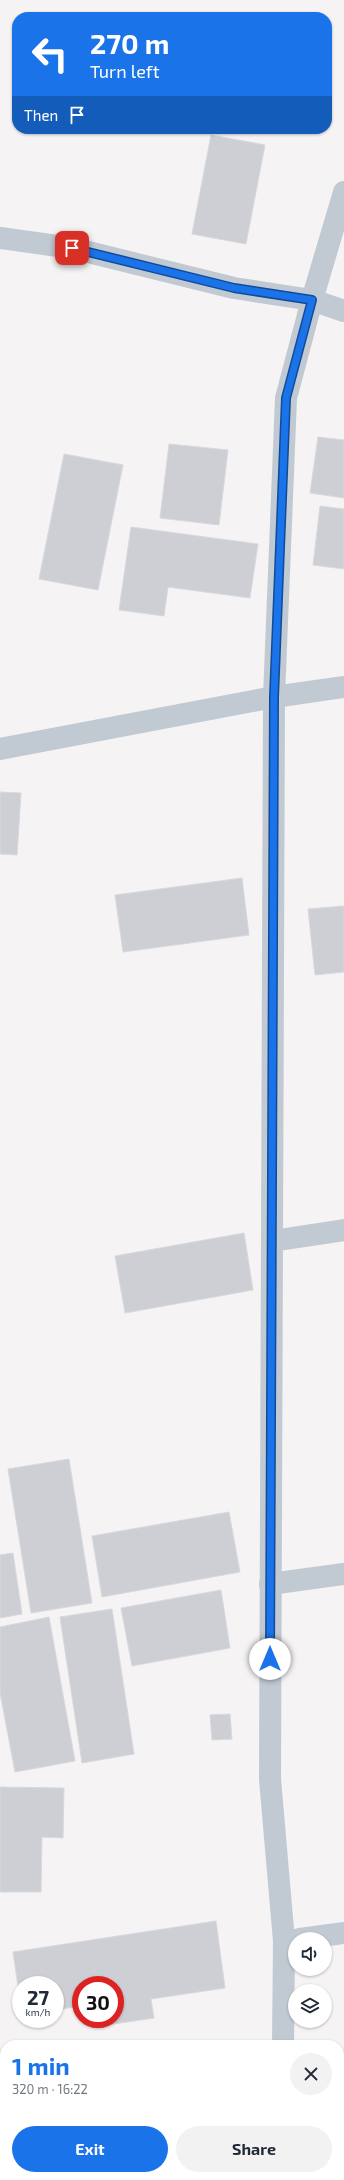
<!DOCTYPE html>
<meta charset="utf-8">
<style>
:root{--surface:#fff;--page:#f2f2f3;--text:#1f2937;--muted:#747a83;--accent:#1a73e8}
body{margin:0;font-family:"Exo 2",sans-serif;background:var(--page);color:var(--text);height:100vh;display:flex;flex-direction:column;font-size:15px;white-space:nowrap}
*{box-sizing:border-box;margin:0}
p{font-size:13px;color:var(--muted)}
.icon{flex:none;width:22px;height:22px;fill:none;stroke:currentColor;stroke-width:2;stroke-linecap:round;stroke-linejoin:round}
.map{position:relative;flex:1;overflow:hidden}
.details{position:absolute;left:0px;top:2040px;width:344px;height:140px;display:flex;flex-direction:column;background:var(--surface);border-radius:16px 16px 0 0;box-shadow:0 1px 3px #0004}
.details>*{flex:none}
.top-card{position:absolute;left:12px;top:12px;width:320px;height:122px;border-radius:16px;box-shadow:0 1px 3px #0004;background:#1a73e8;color:#fff;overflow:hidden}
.controls{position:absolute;left:288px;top:1932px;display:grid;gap:8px}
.controls a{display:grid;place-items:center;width:44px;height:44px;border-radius:50%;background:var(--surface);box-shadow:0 1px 3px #0004;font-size:20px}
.speed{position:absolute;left:12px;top:1976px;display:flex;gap:8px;font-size:20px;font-weight:700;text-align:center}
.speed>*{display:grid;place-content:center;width:52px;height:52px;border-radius:50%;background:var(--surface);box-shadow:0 1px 3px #0004;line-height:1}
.speed small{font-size:10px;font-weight:400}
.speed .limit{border:6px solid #d22;background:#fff;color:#111}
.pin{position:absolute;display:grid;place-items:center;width:34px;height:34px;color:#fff;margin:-17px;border-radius:8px;box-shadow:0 2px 6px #0006}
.me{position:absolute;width:44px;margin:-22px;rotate:0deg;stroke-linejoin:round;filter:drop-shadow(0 0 3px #0008)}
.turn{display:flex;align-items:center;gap:14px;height:84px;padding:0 12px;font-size:18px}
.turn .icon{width:52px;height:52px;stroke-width:2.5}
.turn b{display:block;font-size:28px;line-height:34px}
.then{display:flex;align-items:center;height:38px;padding:0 12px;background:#0003;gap:8px;font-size:15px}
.round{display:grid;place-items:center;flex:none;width:42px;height:42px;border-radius:21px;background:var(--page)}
.summary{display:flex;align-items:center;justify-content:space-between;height:68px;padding:0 12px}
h1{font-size:24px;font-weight:700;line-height:30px;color:var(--accent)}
.cta{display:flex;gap:8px;margin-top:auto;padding:8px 12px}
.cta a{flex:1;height:46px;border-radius:24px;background:var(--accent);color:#fff;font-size:16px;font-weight:700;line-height:46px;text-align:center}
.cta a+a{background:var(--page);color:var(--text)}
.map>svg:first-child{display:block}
.building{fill:#cdcfd5;stroke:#d7d9de}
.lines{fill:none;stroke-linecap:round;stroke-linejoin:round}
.minor{stroke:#c1cad2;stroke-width:22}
.route-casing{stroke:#114b97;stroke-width:10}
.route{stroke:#1a73e8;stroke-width:7}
</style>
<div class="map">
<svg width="344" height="2180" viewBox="0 0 344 2180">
<rect width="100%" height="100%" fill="#f5f3f3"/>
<g class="building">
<polygon points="211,135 265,145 246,244 192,234"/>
<polygon points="318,437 344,440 344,498 310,493"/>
<polygon points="169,444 228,450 219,525 160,518"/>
<polygon points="64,454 123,465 98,590 39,579"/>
<polygon points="320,506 344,509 344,569 313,565"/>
<polygon points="131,527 258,544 250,598 168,587 164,616 119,610"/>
<polygon points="0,792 21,793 17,855 0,854"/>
<polygon points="242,878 249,935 123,952 115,895"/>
<polygon points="344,906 344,972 315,975 308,909"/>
<polygon points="244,1233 253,1290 125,1313 115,1256"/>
<polygon points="69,1459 92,1603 31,1613 8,1469"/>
<polygon points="229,1512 240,1572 102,1597 92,1536"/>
<polygon points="13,1553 22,1614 0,1618 0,1555"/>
<polygon points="221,1590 230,1648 132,1666 121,1608"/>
<polygon points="112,1609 134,1754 82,1763 60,1617"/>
<polygon points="49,1617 75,1761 15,1772 0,1693 0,1627"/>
<polygon points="230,1714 232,1739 212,1740 210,1715"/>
<polygon points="0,1787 64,1788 63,1838 42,1837 41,1892 0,1892"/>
<polygon points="216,1921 225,1988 151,1999 154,2018 100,2026 99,2019 115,2019 115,1985 81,1985 81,2006 55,2010 55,1985 21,1985 21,2007 13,1952"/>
</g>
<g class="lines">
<g class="minor">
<polyline points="0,238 72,248 234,288 312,300 344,311"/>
<polyline points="0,749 274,697 344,687"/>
<polyline points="272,1241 344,1230"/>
<polyline points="270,1584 344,1574"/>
<polyline points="300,1939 344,1933"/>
<polyline points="283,2045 284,1941 270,1779 274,697 286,398 312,300 344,192"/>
<polyline points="0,2118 5,2133"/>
<polyline points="18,2175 20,2180"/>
<polyline points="282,2180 282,2175"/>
</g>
</g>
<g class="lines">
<defs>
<polyline id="route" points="72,248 234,288 312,300 286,398 274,697 270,1659"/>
</defs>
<use href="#route" class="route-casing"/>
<use href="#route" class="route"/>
</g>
</svg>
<div class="controls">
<a><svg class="icon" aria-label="sound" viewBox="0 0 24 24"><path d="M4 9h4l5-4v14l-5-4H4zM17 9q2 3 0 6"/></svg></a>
<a><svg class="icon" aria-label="layers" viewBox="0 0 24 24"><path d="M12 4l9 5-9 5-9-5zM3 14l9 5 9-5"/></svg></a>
</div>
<div class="speed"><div>27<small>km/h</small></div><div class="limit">30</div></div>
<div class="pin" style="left:72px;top:248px;background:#d93025"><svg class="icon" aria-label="arrive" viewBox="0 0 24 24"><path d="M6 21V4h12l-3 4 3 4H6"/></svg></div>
<svg class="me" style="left:270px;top:1659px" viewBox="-20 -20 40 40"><circle r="19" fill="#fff"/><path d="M0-13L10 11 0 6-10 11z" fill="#1a73e8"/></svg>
<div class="top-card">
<div class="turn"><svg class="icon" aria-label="left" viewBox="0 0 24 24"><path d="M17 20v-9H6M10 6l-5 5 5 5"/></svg><div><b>270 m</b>Turn left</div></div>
<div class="then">Then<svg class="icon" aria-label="arrive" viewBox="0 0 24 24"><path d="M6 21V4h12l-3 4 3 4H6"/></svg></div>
</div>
<section class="details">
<div class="summary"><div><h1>1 min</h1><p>320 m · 16:22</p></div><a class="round"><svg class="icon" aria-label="close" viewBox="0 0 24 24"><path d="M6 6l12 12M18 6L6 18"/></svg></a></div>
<div class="cta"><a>Exit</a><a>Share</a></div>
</section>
</div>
